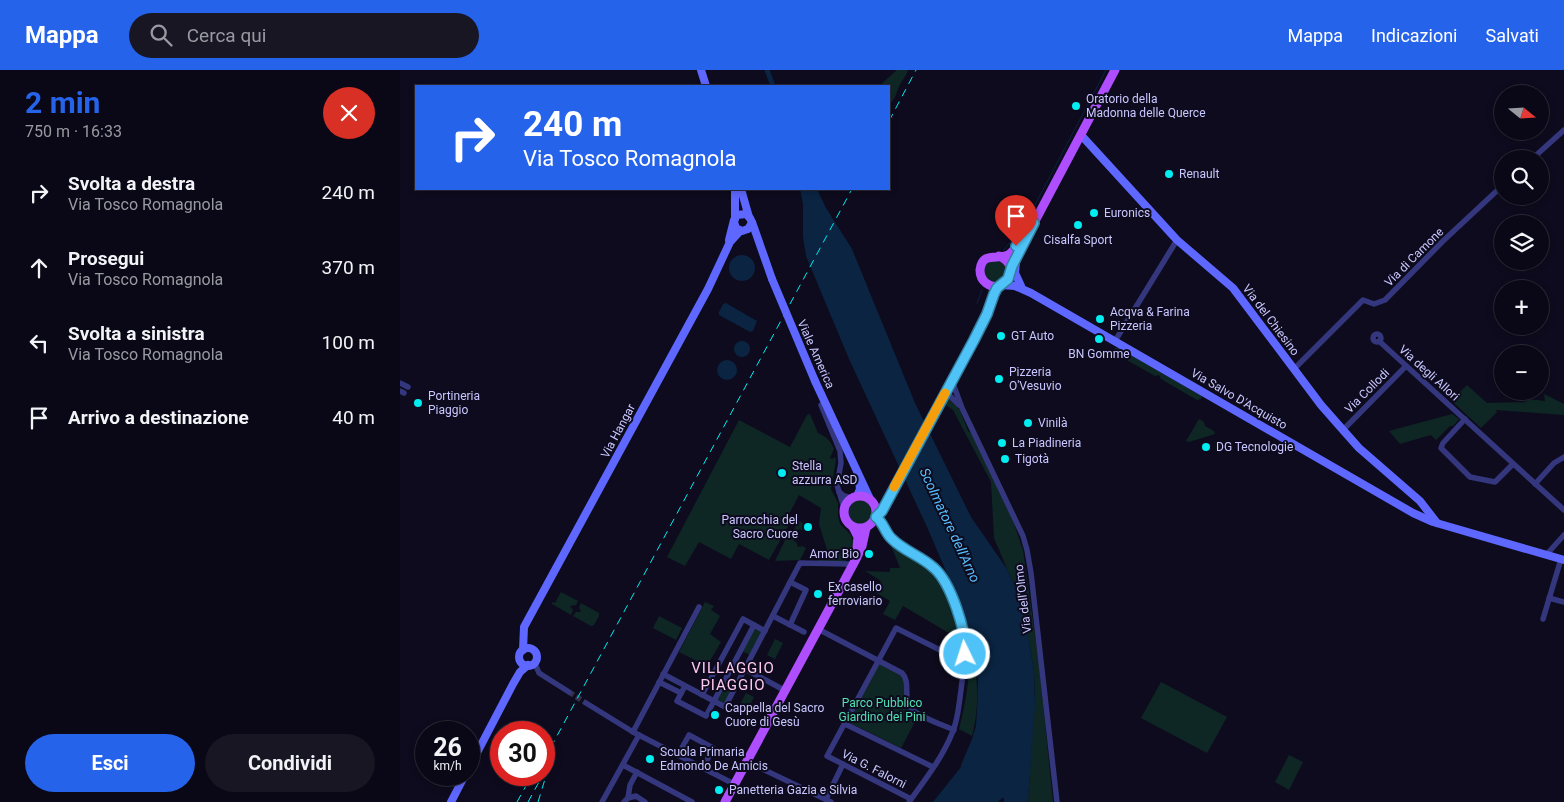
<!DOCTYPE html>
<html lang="it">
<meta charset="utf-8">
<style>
:root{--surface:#0a0816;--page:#181623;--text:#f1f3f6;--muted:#999aa1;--line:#2a2935;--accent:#2563eb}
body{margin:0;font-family:Roboto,sans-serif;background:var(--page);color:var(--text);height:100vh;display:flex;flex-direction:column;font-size:19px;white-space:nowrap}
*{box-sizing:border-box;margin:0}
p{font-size:16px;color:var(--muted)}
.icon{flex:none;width:28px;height:28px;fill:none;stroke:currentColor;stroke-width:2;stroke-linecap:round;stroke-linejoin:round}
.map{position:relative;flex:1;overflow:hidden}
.details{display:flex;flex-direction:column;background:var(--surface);width:400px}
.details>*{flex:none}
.banner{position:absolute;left:15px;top:15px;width:475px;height:105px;border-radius:0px;box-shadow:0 2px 8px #0003,0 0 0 1px var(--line);background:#2563eb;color:#fff;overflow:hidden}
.needle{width:32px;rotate:108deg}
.fabs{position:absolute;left:1094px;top:15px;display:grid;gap:10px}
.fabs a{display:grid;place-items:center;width:55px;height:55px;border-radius:50%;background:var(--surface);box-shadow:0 2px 8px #0003,0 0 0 1px var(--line);font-size:25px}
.speed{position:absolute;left:15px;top:651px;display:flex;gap:10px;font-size:25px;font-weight:700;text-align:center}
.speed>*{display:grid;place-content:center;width:65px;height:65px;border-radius:50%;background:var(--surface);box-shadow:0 2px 8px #0003,0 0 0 1px var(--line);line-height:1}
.speed small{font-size:12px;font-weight:400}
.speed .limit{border:8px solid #d22;background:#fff;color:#111}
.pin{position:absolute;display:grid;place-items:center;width:42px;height:42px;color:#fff;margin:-51px -21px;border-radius:50% 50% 50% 0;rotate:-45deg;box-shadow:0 0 5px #0007}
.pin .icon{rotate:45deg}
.me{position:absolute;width:55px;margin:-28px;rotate:356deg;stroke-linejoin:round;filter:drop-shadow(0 0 4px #0008)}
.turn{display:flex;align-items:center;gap:18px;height:105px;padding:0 25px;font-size:22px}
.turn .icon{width:65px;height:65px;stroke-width:2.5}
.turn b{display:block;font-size:35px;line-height:42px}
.round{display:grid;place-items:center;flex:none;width:52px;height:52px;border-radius:26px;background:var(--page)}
.headline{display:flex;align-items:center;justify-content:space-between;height:85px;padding:0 25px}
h1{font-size:30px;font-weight:700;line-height:38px;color:var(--accent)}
.action{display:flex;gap:10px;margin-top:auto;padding:10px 25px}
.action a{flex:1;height:58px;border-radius:30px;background:var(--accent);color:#fff;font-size:20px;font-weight:700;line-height:58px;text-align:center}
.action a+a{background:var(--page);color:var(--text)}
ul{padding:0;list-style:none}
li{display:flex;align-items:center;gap:15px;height:75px;padding:0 25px}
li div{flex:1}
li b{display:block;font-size:19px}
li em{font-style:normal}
header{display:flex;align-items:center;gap:30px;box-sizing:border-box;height:70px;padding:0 25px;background:var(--accent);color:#fff}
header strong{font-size:24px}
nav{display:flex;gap:28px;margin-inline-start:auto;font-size:18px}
.search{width:350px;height:45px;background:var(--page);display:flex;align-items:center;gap:12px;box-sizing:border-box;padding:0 18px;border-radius:28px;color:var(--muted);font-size:19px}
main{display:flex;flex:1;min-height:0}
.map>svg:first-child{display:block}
.green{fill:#0e2725}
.water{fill:#0a2442}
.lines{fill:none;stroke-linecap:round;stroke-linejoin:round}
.stream{stroke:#0a2442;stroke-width:1}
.canal{stroke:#0a2442;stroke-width:5}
.street-tunnel{stroke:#33314a;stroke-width:5.5;stroke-dasharray:5.5 3;stroke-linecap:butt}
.street{stroke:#34377e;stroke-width:5.5}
.secondary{stroke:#5e67ff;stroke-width:8}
.primary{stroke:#af4eff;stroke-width:9}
.rail{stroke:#00edf2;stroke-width:1;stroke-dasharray:8 6;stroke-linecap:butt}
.secondary-bridge{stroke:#5e67ff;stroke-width:8}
.route-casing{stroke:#337fa1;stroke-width:12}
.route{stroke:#4fc3f7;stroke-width:9}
.slow{stroke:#f59e0b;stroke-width:9}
.poi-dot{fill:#00edf2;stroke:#0d0b1d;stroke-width:2}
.labels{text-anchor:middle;stroke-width:4;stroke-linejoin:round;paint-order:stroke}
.poi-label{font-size:12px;fill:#c9c7ff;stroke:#0d0b1d;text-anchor:start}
.street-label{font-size:12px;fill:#c9c7ff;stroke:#0d0b1d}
.park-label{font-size:12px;fill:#50e2b2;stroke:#0d0b1d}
.water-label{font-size:14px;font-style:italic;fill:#55bdff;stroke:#0d0b1d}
.quarter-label{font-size:15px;letter-spacing:1px;fill:#ffc9f0;stroke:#0d0b1d}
</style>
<header>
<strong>Mappa</strong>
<div class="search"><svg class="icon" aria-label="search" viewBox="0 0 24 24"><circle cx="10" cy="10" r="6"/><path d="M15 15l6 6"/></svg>Cerca qui</div>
<nav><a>Mappa</a><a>Indicazioni</a><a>Salvati</a></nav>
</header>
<main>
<section class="details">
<div class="headline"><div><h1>2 min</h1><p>750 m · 16:33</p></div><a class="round" style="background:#d93025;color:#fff"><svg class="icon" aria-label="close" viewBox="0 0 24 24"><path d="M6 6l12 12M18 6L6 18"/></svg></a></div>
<ul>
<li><svg class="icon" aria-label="right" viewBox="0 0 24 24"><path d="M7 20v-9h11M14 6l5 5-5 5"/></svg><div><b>Svolta a destra</b><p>Via Tosco Romagnola</p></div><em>240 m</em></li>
<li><svg class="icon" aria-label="ahead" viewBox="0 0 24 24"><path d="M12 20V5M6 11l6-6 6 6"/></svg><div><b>Prosegui</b><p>Via Tosco Romagnola</p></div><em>370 m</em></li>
<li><svg class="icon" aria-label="left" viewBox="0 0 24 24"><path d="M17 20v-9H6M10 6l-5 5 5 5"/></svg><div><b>Svolta a sinistra</b><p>Via Tosco Romagnola</p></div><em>100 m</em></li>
<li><svg class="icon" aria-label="arrive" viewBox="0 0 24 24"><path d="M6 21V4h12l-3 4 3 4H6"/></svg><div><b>Arrivo a destinazione</b></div><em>40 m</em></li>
</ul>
<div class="action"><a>Esci</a><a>Condividi</a></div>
</section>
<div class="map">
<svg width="1164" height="732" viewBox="0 0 1164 732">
<rect width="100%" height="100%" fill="#0d0b1d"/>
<g class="green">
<polygon points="497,0 508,0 506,5 499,16 495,27 489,36 489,16 479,16"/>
<polygon points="595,188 606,194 607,207 602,213 589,212 583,204 585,193"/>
<polygon points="715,278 719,278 800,325 802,326 801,329 797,330 761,309 759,305 755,306 716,284 714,282"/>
<polygon points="1067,315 1087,333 1125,332 1128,329 1145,331 1144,324 1164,334 1164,345 1096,340 1097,342 1081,358 1044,324 1060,322"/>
<polygon points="544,329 549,329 560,340 568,361 571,363 613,451 623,480 639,592 653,732 626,732 628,730 635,622 634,601 626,554 616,520 594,468 591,412 553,340 543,333"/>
<path d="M410 344 418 363C427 367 430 370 434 379L430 388 432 389 435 387 436 390 431 419 438 433V446L440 454 451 465 453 471 452 478 445 492 417 491 418 487H425L428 483 419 454 421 438 399 425 387 448 391 451 369 490 339 474 331 489 299 472 285 496 267 487 339 350 390 377 407 345Z"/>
<polygon points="1052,344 1059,349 1053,356 1050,356 1036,370 1031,365 1000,374 989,361"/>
<polygon points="799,349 804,352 805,356 814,361 815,364 789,372 786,371"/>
<circle cx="460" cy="442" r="13"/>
<polygon points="399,451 406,455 402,460 400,459 394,463 394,471 397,473 397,476 400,477 402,476 406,478 400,490 375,491 389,462 392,463"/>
<path d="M488 468C501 478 517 487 529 499 547 518 561 556 562 582L558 587 546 580 554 566 503 536 495 550 483 544 490 531 475 522 481 511 465 501 490 502V498H500Z"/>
<polygon points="161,522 178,531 176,535 170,536 173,540 171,545 152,534 152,532 155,533"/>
<polygon points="305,532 314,536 311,540 320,546 310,564 321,572 307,596 279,582"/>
<polygon points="181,533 199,543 199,546 194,555 191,556 173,546 176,542 181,542 179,537"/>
<polygon points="259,546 282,558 276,570 253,558"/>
<polygon points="355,557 363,561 350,585 342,581"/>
<path d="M570 567C577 599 581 634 572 666L559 659C567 629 571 598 570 567Z"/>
<polygon points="375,569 383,573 375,589 367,585"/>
<polygon points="479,593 502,605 504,608 505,628 518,646 501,678 448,652"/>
<polygon points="328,607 337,612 325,634 316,629"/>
<polygon points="761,612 827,647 807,683 741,648"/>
<polygon points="346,623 354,627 345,644 337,640"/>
<polygon points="889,685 903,692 889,720 875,712"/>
</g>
<g class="water">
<polygon points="400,119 417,119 426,138 452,179 515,333 571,447 607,499 616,520 626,554 634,601 635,634 628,730 626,732 604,732 604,728 602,728 598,732 533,732 561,697 561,695 572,669 576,656 577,640 578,611 575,589 569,559 564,543 527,457 449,289 406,186 403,167 403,134"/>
<circle cx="342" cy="198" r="13"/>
<polygon points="326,233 357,251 353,261 350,262 319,245 319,242 323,234"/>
<circle cx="342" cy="279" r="8"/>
<circle cx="327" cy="300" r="10"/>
</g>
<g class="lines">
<g class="stream">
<polyline points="604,180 627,150 706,0"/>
<polyline points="577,233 582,220"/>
</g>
<polyline class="canal" points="367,0 373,16"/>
<polyline class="street-tunnel" points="169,622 186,633"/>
<g class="street">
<polyline points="1132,89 1164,60"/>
<circle cx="977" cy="268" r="4"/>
<polyline points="715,271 777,170"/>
<polyline points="979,271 1164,440"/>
<polyline points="894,299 963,230 974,234 985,230 1043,171 1102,116"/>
<polyline points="552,311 562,338 623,466 627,480 631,503 657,732"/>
<polyline points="0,313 8,317"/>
<polyline points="0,321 4,323"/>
<polyline points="543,327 550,326 559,335"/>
<polyline points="421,335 440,381 441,393 437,415 444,438"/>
<polyline points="1065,349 1043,373 1041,378 1070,407 1095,412 1113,394"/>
<polyline points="943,360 1006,296"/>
<polyline points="1135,414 1154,393 1164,387"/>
<polyline points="439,422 444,426 452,428"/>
<path d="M476 447C484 452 485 462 491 468 505 482 526 487 537 502 543 508 546 517 550 525 569 563 566 579 561 620 559 634 558 649 553 661 543 687 525 710 509 732"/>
<polyline points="1147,484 1164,465"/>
<polyline points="1149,528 1164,532"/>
<polyline points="373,546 404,562"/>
<polyline points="1143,549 1161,489"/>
<polyline points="354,555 314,631 325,637 400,493 449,494"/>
<polyline points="390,555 406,520 390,512"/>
<path d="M418 559 502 603C511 612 503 627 510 637 516 646 543 655 554 660"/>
<polyline points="136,589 136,596 139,603 169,622"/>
<polyline points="345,599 384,620"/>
<polyline points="263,604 314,631 306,646 277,631 285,616"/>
<polyline points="259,612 281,623"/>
<polyline points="302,625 343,549 365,561"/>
<polyline points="186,633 233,662 334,714"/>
<polyline points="445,654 533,697"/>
<polyline points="233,662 299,537"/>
<polyline points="278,685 289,665 313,678 303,698"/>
<polyline points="346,691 431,732"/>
<polyline points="223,695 292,732"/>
<polyline points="228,728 230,715 237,702"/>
<polyline points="426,729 443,694"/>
<polyline points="511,729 427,686 496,558 564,592"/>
<polyline points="202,732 239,665"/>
<polyline points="224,732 228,728 236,726 245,732"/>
</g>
<g class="secondary">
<polyline points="301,0 306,16"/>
<polyline points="681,65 777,170 833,218 921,335 943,360 959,378 1020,431 1037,453"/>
<polyline points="341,119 349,147"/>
<polyline points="335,149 335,119"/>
<polyline points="352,152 372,209"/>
<polyline points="329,170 334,150 337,145 346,144 350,148 352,153 348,159 342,161 336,158 334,152"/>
<polyline points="616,192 615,203 621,216"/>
<polyline points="601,215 615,216 631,223 1013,443 1033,452 1164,490"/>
<polyline points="415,311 470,429"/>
<polyline points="457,426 460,419 459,411"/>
<circle cx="128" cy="587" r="9"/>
<polyline points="123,580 124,557 308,219 330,172 340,161"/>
<polyline points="69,698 113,614 120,602 128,595"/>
<polyline points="51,732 65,705"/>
</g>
<g class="primary">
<path d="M599 186C624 196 604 227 586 213 582 210 580 205 580 200 582 181 598 190 608 185 613 182 618 175 621 171"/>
<polyline points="611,200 634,153 715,0"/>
<circle cx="460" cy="442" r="16"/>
<polyline points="477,445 482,441 574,270 587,243 594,224 600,216"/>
<polyline points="453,457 458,467 457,478"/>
<polyline points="325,732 456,489 462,476 466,458"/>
</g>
<g class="rail">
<polyline points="489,51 516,0"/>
<polyline points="144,690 452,119"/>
<polyline points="144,702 153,685"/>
<polyline points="117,732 132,705"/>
<polyline points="128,732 139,712"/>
<polyline points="138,732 149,696"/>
</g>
<polyline class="secondary-bridge" points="372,209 415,311"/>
</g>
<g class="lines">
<defs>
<path id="route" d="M565 584C567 562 551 513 534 498 521 486 504 481 492 469 485 463 484 453 476 447L482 441 574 270 587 244 594 224 597 218 608 209 612 196 634 153 616 176"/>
</defs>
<use href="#route" class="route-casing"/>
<use href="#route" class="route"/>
<polyline class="slow" points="494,417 545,323"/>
</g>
<g class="poi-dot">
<circle cx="676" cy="36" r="5"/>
<circle cx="769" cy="104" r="5"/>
<circle cx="694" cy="143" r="5"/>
<circle cx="678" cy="155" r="5"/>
<circle cx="700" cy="249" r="5"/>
<circle cx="601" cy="266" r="5"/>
<circle cx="699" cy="269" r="5"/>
<circle cx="599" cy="309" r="5"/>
<circle cx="18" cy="333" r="5"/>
<circle cx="628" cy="353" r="5"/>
<circle cx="602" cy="373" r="5"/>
<circle cx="806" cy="377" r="5"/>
<circle cx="605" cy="389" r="5"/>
<circle cx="382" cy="403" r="5"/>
<circle cx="408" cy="457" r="5"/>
<circle cx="469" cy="484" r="5"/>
<circle cx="418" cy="524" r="5"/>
<circle cx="315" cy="645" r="5"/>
<circle cx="250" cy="689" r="5"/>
<circle cx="319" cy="720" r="5"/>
</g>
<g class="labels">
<g class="poi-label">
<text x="686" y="33">Oratorio della<tspan x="686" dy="14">Madonna delle Querce</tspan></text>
<text x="779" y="108">Renault</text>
<text x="704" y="147">Euronics</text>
<text x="678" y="174" text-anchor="middle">Cisalfa Sport</text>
<text x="710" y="246">Acqva &amp; Farina<tspan x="710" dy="14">Pizzeria</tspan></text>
<text x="611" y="270">GT Auto</text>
<text x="699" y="288" text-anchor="middle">BN Gomme</text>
<text x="609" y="306">Pizzeria<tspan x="609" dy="14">O'Vesuvio</tspan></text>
<text x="28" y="330">Portineria<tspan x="28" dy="14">Piaggio</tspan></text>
<text x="638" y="357">Vinilà</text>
<text x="612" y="377">La Piadineria</text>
<text x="816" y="381">DG Tecnologie</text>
<text x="615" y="393">Tigotà</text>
<text x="392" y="400">Stella<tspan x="392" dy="14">azzurra ASD</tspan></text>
<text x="398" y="454" text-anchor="end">Parrocchia del<tspan x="398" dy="14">Sacro Cuore</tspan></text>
<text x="459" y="488" text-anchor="end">Amor Bio</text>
<text x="428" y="521">Ex casello<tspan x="428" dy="14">ferroviario</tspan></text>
<text x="325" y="642">Cappella del Sacro<tspan x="325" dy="14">Cuore di Gesù</tspan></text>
<text x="260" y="686">Scuola Primaria<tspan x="260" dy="14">Edmondo De Amicis</tspan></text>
<text x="329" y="724">Panetteria Gazia e Silvia</text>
</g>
<g class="street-label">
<text transform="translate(1014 187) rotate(-45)" y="4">Via di Camone</text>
<text transform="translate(871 250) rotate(53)" y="4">Via del Chiesino</text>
<text transform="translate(416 284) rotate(66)" y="4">Viale America</text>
<text transform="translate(1029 303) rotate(42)" y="4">Via degli Allori</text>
<text transform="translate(967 321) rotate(-45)" y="4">Via Collodi</text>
<text transform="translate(839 329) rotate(30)" y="4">Via Salvo D'Acquisto</text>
<text transform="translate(218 361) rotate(-62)" y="4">Via Hangar</text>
<text transform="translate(623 529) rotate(-97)" y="4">Via dell'Olmo</text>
<text transform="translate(474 699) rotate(27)" y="4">Via G. Falorni</text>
</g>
<g class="park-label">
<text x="482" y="637">Parco Pubblico<tspan x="482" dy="14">Giardino dei Pini</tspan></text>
</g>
<g class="water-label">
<text transform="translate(550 455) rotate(65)" y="5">Scolmatore dell'Arno</text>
</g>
<g class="quarter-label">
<text x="333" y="603">VILLAGGIO<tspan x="333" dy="17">PIAGGIO</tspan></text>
</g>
</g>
</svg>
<div class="fabs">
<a><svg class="needle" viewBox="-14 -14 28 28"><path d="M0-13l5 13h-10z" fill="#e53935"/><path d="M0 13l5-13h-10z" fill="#999aa1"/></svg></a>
<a><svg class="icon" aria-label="search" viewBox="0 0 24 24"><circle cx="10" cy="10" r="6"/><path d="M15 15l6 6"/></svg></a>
<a><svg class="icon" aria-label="layers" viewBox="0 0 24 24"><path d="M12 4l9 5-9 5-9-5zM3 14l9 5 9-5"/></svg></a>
<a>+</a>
<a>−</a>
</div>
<div class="speed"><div>26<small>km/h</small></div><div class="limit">30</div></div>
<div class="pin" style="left:616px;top:176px;background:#d93025"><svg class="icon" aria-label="arrive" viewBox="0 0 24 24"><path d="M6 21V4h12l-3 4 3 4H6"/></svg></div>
<svg class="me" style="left:565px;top:584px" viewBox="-20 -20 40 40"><circle r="17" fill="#4fc3f7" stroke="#fff" stroke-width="3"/><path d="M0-11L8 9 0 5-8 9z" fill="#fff"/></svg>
<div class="banner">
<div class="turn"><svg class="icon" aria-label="right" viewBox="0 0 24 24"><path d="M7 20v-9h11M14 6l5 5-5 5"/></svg><div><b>240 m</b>Via Tosco Romagnola</div></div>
</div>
</div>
</main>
